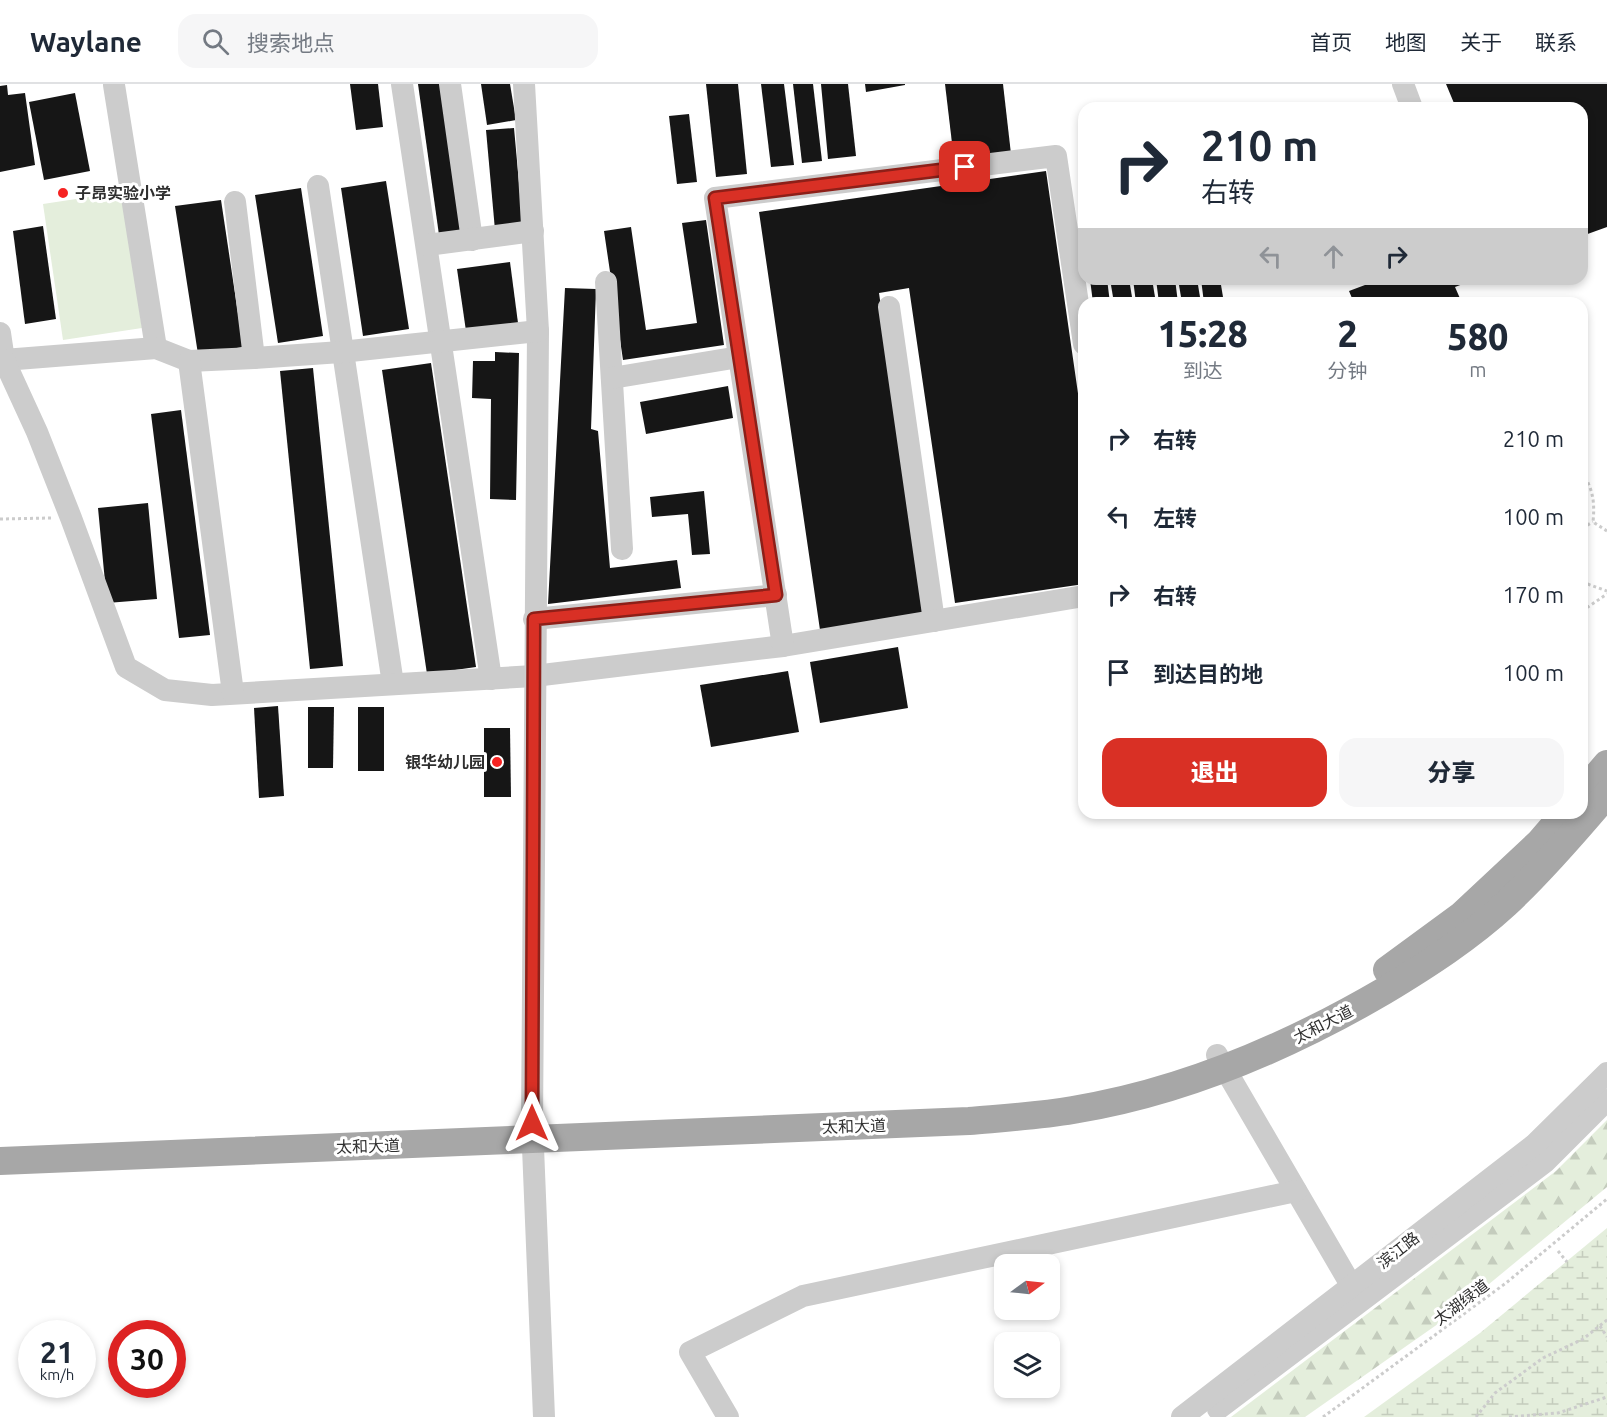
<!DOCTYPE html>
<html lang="zh">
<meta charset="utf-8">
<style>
:root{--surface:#fff;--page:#f6f6f7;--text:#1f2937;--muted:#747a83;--line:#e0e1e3;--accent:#d93025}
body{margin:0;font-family:Ubuntu,"Noto Sans SC",sans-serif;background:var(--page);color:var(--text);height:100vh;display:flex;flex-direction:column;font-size:22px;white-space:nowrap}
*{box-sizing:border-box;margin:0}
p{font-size:20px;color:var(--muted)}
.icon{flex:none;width:33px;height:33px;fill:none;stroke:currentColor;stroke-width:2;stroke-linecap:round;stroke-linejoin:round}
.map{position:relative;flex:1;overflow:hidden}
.sheet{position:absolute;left:1078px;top:213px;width:510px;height:522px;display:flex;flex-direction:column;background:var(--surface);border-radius:18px;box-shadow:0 3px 9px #0003}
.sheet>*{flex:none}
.hud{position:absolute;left:1078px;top:18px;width:510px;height:183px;border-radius:18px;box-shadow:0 3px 9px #0003;background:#fff;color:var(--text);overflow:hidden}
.needle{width:39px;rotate:75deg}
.fabs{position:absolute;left:994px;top:1170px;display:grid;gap:12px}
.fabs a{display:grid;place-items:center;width:66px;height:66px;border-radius:12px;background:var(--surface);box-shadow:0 3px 9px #0003;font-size:30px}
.speed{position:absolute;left:18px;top:1236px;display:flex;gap:12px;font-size:30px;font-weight:700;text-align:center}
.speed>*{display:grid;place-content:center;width:78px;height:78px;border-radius:50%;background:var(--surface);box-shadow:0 3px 9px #0003;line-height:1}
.speed small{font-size:15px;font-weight:400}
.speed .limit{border:9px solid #d22;background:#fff;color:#111}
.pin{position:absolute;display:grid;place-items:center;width:51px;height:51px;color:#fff;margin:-26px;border-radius:12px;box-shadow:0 3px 9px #0006}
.me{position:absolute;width:66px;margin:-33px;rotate:0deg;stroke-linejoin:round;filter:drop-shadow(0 0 4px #0008)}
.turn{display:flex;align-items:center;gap:21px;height:126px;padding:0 24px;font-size:27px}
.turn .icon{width:78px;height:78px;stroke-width:2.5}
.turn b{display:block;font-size:42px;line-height:51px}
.lanes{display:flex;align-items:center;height:57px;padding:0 24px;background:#0003;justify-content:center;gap:30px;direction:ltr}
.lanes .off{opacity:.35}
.eta{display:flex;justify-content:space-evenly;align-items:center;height:102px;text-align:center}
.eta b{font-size:36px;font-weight:800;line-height:42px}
.cta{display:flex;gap:12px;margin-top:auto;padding:12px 24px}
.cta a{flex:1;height:69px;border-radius:18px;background:var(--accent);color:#fff;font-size:24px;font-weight:800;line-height:69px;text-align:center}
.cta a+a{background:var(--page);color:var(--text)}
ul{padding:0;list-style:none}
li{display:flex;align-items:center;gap:18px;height:78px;padding:0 24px}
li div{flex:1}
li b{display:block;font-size:22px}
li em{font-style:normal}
header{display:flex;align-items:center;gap:36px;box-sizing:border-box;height:84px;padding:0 30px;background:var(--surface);border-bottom:2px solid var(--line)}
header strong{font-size:28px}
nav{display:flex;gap:33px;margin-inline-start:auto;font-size:21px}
.search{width:420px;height:54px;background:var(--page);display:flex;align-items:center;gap:15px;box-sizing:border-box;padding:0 21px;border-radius:18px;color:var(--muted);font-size:22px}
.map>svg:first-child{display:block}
.forest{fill:url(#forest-firs)}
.wetland{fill:url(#wetland-marsh)}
.green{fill:#e4eedc}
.building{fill:#161616}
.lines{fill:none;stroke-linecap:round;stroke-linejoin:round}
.path{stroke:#ccc;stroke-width:3;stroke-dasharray:3 3;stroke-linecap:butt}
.minor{stroke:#ccc;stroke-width:22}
.major{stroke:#a7a7a7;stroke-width:28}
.route-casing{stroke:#8d1f18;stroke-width:15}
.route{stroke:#d93025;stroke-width:10}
.poi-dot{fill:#f62322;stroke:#fff;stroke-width:2}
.labels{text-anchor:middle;stroke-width:6;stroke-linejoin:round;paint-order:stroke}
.poi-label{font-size:16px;font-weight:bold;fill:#2f2f2f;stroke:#fff;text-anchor:start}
.street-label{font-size:16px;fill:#2f2f2f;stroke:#fff}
</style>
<header>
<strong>Waylane</strong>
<div class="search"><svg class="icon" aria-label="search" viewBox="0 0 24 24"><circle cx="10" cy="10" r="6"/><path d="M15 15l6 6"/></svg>搜索地点</div>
<nav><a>首页</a><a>地图</a><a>关于</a><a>联系</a></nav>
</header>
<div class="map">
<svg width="1607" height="1333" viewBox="0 0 1607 1333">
<defs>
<pattern id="forest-firs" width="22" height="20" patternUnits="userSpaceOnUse" patternTransform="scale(1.5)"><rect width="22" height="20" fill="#e4eedc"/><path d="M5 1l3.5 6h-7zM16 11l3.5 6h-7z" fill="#c4ccbd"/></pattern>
<pattern id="wetland-marsh" width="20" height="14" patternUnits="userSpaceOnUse" patternTransform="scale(1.5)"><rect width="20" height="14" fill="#e4eedc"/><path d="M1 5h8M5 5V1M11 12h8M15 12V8" fill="none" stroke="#c4ccbd"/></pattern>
</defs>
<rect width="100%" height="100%" fill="#fff"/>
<polygon class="forest" points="1607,1036 1607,1103 1455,1228 1305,1333 1231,1333 1556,1087"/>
<polygon class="wetland" points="1607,1144 1607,1333 1364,1333 1480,1249"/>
<polygon class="green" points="122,108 142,244 63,256 43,120"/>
<g class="building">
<polygon points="350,0 378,0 383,43 356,46"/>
<polygon points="418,0 443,0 464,147 439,151"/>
<polygon points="481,0 510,0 516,36 487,41"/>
<polygon points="706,0 738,0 747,90 716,93"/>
<polygon points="761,0 784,0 794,81 771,83"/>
<polygon points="793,0 813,0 822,77 802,79"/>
<polygon points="821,0 848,0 856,72 828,75"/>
<polygon points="865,0 905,0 905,1 866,8"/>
<polygon points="945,0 1003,0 1011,70 954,76"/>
<polygon points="1446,0 1607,0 1607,143 1582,152 1582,24 1456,24"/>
<polygon points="7,1 8,11 25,9 35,81 0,88 0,2"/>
<polygon points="75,9 90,87 44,96 29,18"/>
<polygon points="689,30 697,98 677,100 669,32"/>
<polygon points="514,44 523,143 495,146 486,46"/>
<polygon points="1046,87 1084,351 1084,500 955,519 909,204 879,209 925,530 820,546 759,128"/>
<polygon points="1084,88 1084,123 1083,123 1078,89"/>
<polygon points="386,97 409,245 363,252 341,104"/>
<polygon points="301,104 323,252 278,259 255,111"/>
<polygon points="221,116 243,263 198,270 175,122"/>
<polygon points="706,136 724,261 623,276 604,147 631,143 646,246 697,239 682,139"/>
<polygon points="43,142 56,235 25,240 13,147"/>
<polygon points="510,178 518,239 466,247 457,185"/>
<polygon points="1090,195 1107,195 1110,219 1093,219"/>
<polygon points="1110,195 1129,195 1133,219 1114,219"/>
<polygon points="1133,195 1152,195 1156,219 1136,219"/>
<polygon points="1156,195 1175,195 1178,219 1159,219"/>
<polygon points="1178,195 1197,195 1201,219 1182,219"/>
<polygon points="1201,195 1220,195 1224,219 1204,219"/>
<polygon points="1381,195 1476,195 1455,203 1462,219 1354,219 1349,207"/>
<polygon points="565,204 596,205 591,345 598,347 610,484 677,476 681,504 548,520"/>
<polygon points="495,268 519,269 516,416 490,415 491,315 472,314 473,277 495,277"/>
<polygon points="431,279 476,583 427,590 382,286"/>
<polygon points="313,284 343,582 310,585 280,287"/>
<polygon points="728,302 733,334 646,350 640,318"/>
<polygon points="181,326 210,551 179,554 151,330"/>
<polygon points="704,407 710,470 692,471 688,430 652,433 650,413"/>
<polygon points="148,419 157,515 107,519 98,424"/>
<polygon points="898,563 908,624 820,639 810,578"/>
<polygon points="788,587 799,648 711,663 700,601"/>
<polygon points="278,622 284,712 259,714 254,624"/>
<polygon points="308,623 334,623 333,684 308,684"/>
<rect x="358" y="623" width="26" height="64"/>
<polygon points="484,644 510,644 511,713 484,713"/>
</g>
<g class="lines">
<g class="path">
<path d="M1582 388C1593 405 1595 418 1593 438L1607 447"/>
<polyline points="0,435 51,434"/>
<polyline points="1582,444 1593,438"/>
<polyline points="1582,498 1607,507"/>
<polyline points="1582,527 1607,510"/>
<polyline points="1558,1167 1567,1178"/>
<polyline points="1600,1242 1607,1253"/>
<polyline points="1323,1333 1506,1199 1607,1115"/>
<polyline points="1476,1333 1495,1309 1543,1274 1583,1255 1607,1236"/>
<polyline points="1509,1333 1558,1329 1607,1313"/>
</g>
<g class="minor">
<polyline points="402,0 491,595"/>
<polyline points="450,0 472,156"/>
<polyline points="524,0 538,247 532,1039 544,1333"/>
<polyline points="1403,0 1412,24"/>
<polyline points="114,1 156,264"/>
<polyline points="318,102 393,600"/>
<polyline points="235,118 254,274"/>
<polyline points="427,161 533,147"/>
<polyline points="606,198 622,465"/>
<polyline points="889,223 934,537"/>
<polyline points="0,249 4,276 156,264 189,277 254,274 341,268 538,247"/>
<polyline points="4,276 37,348 71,434 126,583 165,606 212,611 534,592 783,562 1084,512"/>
<polyline points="189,277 233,609"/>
<polyline points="612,294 739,273"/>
<polyline points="534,535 776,511"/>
<polyline points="783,562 715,114 1056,72 1084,260"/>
<polyline points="1217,971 1358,1213"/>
<polyline points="1218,1325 1545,1078 1607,1016"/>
<polyline points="728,1333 690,1268 803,1212 1296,1107"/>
<polyline points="1182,1333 1534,1061 1607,989"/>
</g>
<g class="major">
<polyline points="1582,709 1607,680"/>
<polyline points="1387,886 1462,831 1540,758 1565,729"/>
<path d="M0 1077 969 1037C1003 1034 1038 1032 1073 1026 1184 1008 1288 963 1384 907 1427 881 1469 854 1506 820 1542 786 1575 748 1607 710"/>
</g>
</g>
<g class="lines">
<defs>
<polyline id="route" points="532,1039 534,535 776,511 715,114 965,83"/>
</defs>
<use href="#route" class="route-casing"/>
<use href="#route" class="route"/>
</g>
<g class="poi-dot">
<circle cx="63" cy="109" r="6"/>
<circle cx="497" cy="678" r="6"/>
</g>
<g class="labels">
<g class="poi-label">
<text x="75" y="115">子昂实验小学</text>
<text x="485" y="684" text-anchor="end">银华幼儿园</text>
</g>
<g class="street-label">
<text transform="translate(1323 940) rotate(-27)" y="6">太和大道</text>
<text transform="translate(854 1042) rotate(-2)" y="6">太和大道</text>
<text transform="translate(368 1062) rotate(-2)" y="6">太和大道</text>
<text transform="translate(1398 1166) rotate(-38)" y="6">滨江路</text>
<text transform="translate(1461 1218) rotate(-37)" y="6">太湖绿道</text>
</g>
</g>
</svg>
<div class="fabs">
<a><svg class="needle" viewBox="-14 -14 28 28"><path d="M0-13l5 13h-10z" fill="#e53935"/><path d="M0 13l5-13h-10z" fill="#747a83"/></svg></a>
<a><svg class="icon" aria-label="layers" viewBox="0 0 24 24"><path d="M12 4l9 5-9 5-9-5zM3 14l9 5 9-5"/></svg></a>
</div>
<div class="speed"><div>21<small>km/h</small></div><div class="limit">30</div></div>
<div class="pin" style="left:965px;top:83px;background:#d93025"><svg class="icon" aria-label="arrive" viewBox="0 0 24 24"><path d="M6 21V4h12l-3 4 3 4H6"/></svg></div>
<svg class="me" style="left:532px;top:1039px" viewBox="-20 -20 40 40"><path d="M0-17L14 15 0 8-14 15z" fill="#d93025" stroke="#fff" stroke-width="4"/></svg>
<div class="hud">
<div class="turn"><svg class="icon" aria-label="right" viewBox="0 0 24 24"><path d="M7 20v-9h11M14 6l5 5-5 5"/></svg><div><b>210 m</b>右转</div></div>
<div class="lanes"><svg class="icon off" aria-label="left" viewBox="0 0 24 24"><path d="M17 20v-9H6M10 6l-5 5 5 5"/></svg><svg class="icon off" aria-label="ahead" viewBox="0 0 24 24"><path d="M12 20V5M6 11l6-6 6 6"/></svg><svg class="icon" aria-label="right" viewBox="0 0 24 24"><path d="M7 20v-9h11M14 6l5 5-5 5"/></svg></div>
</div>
<section class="sheet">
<div class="eta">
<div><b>15:28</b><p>到达</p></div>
<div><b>2</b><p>分钟</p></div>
<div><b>580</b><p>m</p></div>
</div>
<ul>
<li><svg class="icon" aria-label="right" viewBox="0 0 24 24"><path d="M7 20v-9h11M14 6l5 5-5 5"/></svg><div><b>右转</b></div><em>210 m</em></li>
<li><svg class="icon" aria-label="left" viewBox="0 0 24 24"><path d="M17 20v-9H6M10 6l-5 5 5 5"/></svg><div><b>左转</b></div><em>100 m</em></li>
<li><svg class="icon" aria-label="right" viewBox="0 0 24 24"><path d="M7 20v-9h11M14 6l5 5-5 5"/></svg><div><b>右转</b></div><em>170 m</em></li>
<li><svg class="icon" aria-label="arrive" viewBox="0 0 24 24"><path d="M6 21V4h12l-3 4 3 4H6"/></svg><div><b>到达目的地</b></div><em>100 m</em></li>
</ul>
<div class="cta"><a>退出</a><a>分享</a></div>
</section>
</div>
